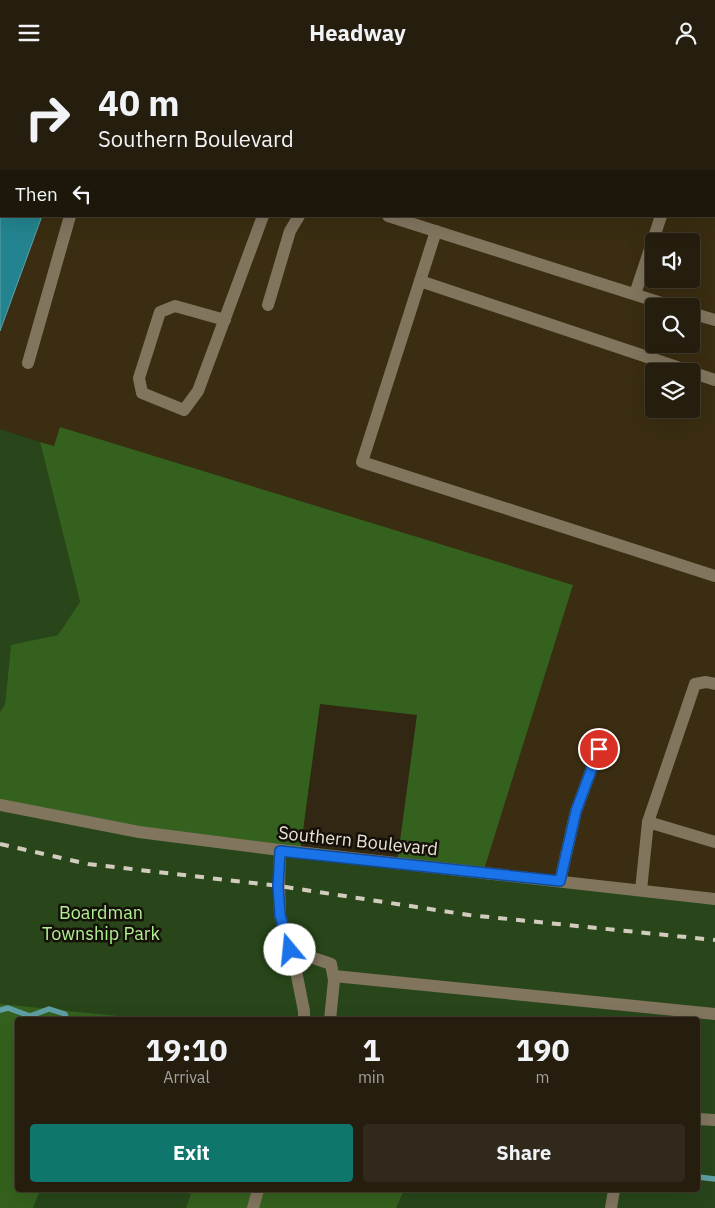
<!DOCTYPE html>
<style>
:root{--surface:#251d0e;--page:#312a1c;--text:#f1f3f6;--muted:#a3a29e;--line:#423b2e;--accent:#0f766e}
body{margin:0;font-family:"IBM Plex Sans",sans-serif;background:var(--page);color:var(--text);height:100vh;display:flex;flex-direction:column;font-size:19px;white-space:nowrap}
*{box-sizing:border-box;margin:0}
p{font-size:16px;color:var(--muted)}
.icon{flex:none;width:28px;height:28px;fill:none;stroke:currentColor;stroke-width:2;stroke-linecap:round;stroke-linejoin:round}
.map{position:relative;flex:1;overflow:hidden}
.drawer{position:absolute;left:15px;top:952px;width:685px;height:175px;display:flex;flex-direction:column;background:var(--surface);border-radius:5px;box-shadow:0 5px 20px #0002,0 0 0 1px var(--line)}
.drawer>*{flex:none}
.hud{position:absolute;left:0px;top:0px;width:715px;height:152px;box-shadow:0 5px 20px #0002,0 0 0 1px var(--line);background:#251d0e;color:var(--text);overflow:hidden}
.controls{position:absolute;left:645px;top:168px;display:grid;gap:10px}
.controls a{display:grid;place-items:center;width:55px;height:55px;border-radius:5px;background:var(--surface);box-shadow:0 5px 20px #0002,0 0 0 1px var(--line);font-size:25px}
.pin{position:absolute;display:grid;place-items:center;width:42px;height:42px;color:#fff;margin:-21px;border:2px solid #fff;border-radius:50%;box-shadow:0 1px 5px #0007}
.me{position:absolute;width:55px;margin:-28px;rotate:343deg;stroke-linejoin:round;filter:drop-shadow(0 0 4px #0008)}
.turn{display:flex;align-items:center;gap:18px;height:105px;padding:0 15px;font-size:22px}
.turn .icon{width:65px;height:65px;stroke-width:2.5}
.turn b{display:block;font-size:35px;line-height:42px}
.then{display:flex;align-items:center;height:48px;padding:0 15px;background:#0003;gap:10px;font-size:19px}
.eta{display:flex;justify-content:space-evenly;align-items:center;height:85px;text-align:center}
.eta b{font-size:30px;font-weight:700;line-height:35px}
.button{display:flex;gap:10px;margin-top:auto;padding:10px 15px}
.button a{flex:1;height:58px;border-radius:5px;background:var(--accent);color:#fff;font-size:20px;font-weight:700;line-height:58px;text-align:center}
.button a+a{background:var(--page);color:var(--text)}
header{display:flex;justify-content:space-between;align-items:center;height:65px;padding:0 15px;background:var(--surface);font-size:22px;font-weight:700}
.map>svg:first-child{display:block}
.built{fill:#3a2d11;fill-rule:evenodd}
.green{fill:#28461a;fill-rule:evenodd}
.forest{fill:#35611e}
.water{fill:#23848f;stroke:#5fa0a5}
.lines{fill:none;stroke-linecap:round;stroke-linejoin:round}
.stream{stroke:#5fa0a5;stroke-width:5.5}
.minor{stroke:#81755e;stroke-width:12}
.rail{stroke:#d3ccbe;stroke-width:4;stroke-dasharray:9 9;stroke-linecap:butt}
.route-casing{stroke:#114b97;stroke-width:12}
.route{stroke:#1a73e8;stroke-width:9}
.labels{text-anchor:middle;stroke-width:5;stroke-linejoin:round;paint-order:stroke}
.street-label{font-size:18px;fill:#eae3d7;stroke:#151008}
.park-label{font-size:18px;fill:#b0f194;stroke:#151008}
</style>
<header><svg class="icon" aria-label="menu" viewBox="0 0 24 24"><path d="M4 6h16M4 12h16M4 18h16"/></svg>Headway<svg class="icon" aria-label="person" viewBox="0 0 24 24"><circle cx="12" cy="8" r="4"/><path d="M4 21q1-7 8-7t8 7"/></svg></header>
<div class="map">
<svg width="715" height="1143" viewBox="0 0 715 1143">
<rect width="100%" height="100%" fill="#312712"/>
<path class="built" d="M0 0H715V834L483 808 573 520 60 362 54 381 0 364ZM1 1H714V151H1ZM654 176H691V214H654ZM654 241H691V279H654ZM654 306H691V344H654Z"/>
<g class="green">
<polygon points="0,364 40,377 80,537 58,570 11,581 5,639 0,647"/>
<path d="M0 740 139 767 715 834V1143H0ZM18 955H698V1125H18Z"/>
</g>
<g class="forest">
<polygon points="60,362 573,520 483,808 397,798 417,650 320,639 300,788 0,740 0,647 5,639 11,580 58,570 80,537 40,377 54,381"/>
<polygon points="0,939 158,955 18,955 18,1125 40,1125 33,1143 0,1143"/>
<polygon points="181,1125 404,1125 396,1143 186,1143 191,1129"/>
</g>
<polygon class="water" points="0,67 1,67 1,151 42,151 0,266"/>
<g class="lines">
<g class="stream">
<polyline points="0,945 8,943 30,951 49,944 65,949 67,955"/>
<polyline points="698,1112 715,1114"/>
</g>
<g class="minor">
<polyline points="112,0 116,1"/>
<polyline points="656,0 657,1"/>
<polyline points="201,1 202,0"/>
<polyline points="247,1 247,0"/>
<polyline points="0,24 1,25"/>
<polyline points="714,54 715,54"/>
<polyline points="714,137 715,137"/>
<polyline points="388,151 671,241"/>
<polyline points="436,166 362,397 715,511"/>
<polyline points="420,216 689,306"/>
<polyline points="635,229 661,151"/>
<polyline points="268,240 290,166 299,151"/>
<polyline points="691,248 715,255"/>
<polyline points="225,255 175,241 160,247 139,313 142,328 184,345 198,326 263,151"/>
<polyline points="28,298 70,151"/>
<polyline points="691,307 715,315"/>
<polyline points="0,740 139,767 280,785 715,834"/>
<polyline points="648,757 695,619 706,617 715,619"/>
<polyline points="280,785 279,821 280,850 295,901 304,946 304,955"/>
<polyline points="560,816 576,746 599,684"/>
<polyline points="641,825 648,757 715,777"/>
<polyline points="290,885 331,899 334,915 330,955"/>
<polyline points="334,911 715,949"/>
<polyline points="698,1054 715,1055"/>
<polyline points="253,1143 258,1125"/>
<polyline points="611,1143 614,1125"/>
</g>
<polyline class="rail" points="0,779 88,799 279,821 469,850 715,875"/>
</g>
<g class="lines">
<defs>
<polyline id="route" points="290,885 280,850 278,821 280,786 560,816 576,746 599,684"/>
</defs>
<use href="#route" class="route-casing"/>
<use href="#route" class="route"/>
</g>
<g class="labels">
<g class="street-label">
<text transform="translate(358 776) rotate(6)" y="6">Southern Boulevard</text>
</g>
<g class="park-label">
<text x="101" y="854">Boardman<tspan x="101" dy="21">Township Park</tspan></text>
</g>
</g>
</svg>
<div class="controls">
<a><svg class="icon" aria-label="sound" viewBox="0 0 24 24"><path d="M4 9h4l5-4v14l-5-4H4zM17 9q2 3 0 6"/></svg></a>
<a><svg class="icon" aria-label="search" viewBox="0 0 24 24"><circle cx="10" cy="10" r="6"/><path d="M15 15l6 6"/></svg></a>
<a><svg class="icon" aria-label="layers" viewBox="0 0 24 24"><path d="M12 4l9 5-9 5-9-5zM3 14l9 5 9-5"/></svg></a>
</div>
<div class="pin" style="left:599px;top:684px;background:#d93025"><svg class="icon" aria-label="arrive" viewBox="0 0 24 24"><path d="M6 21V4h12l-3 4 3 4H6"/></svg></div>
<svg class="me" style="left:290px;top:885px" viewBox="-20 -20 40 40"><circle r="19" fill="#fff"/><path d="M0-13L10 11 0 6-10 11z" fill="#1a73e8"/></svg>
<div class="hud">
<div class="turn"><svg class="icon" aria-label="right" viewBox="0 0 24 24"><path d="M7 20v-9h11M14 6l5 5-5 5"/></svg><div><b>40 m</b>Southern Boulevard</div></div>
<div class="then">Then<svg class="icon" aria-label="left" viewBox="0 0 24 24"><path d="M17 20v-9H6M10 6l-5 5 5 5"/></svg></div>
</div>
<section class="drawer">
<div class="eta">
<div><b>19:10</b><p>Arrival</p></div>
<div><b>1</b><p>min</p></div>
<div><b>190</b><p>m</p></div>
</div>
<div class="button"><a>Exit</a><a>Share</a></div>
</section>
</div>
